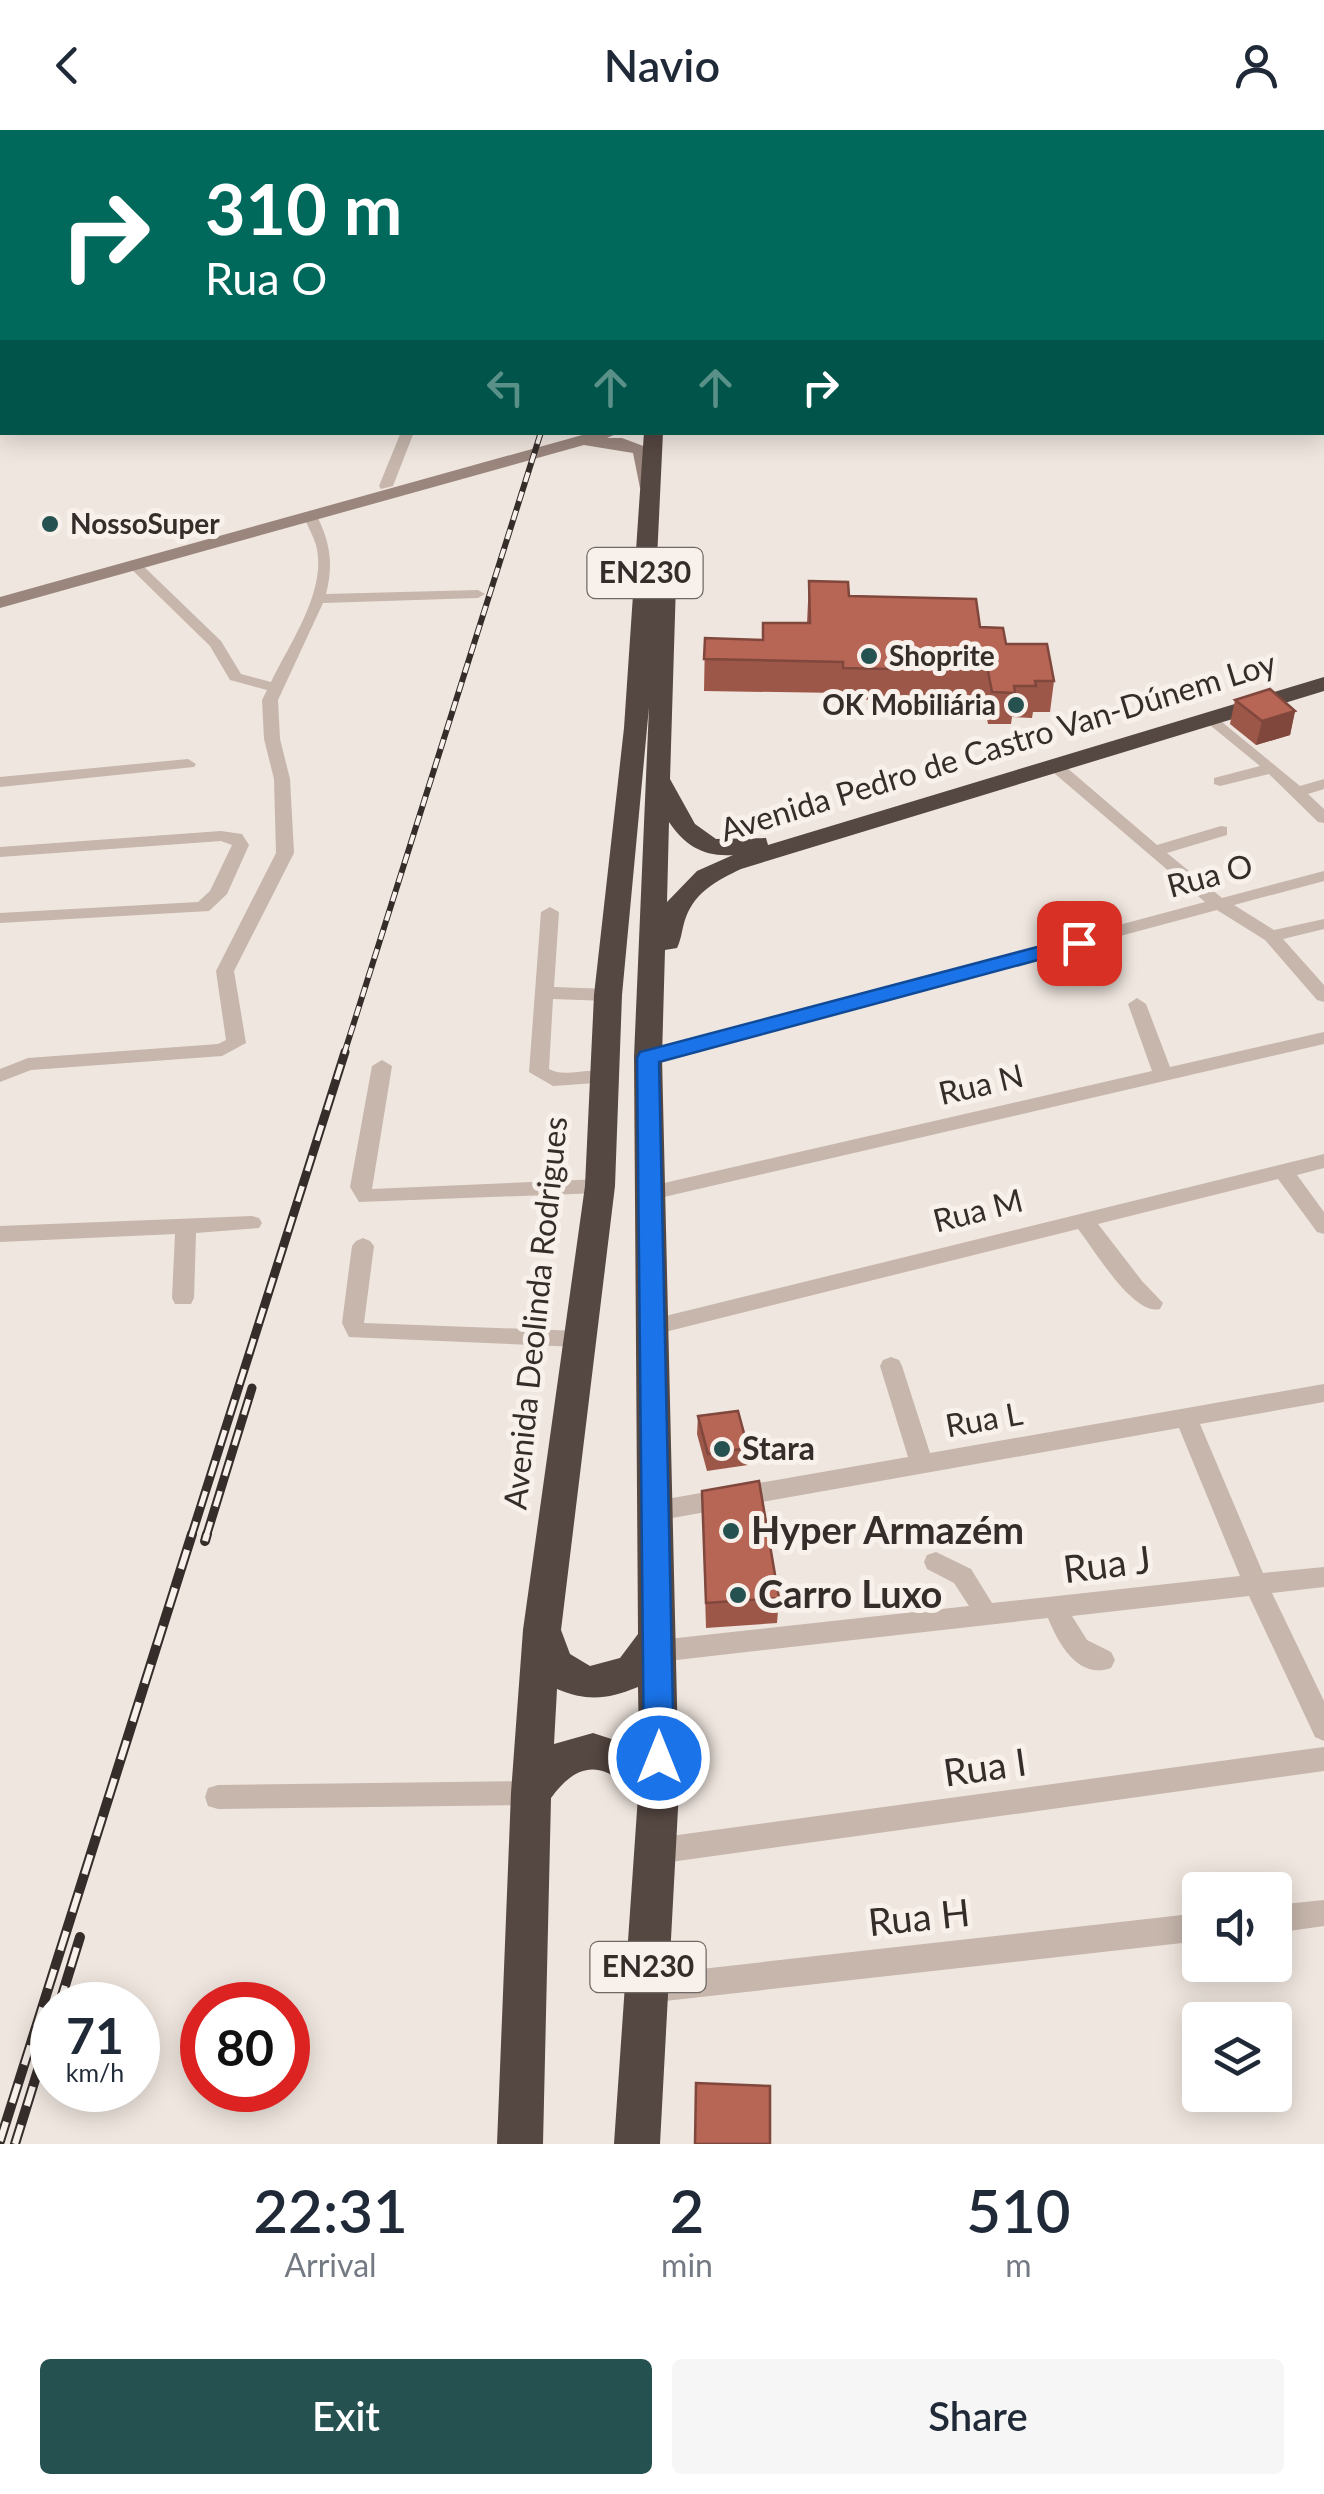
<!DOCTYPE html>
<meta charset="utf-8">
<style>
:root{--surface:#fff;--page:#f6f6f7;--text:#1f2937;--muted:#747a83;--accent:#255251}
body{margin:0;font-family:Lato,sans-serif;background:var(--page);color:var(--text);height:100vh;display:flex;flex-direction:column;font-size:38px;white-space:nowrap}
*{box-sizing:border-box;margin:0}
p{font-size:32px;color:var(--muted)}
.icon{flex:none;width:55px;height:55px;fill:none;stroke:currentColor;stroke-width:2;stroke-linecap:round;stroke-linejoin:round}
.map{position:relative;height:2014px;overflow:hidden}
.side{display:flex;flex-direction:column;background:var(--surface);flex:1}
.side>*{flex:none}
.banner{position:absolute;left:0px;top:0px;width:1325px;height:305px;box-shadow:0 5px 25px #0003;background:#00695c;color:#fff;overflow:hidden}
.controls{position:absolute;left:1182px;top:1742px;display:grid;gap:20px}
.controls a{display:grid;place-items:center;width:110px;height:110px;border-radius:10px;background:var(--surface);box-shadow:0 5px 25px #0003;font-size:50px}
.speed{position:absolute;left:30px;top:1852px;display:flex;gap:20px;font-size:50px;font-weight:700;text-align:center}
.speed>*{display:grid;place-content:center;width:130px;height:130px;border-radius:50%;background:var(--surface);box-shadow:0 5px 25px #0003;line-height:1}
.speed small{font-size:25px;font-weight:400}
.speed .limit{border:15px solid #d22;background:#fff;color:#111}
.pin{position:absolute;display:grid;place-items:center;width:85px;height:85px;color:#fff;margin:-42px;border-radius:20px;box-shadow:0 5px 15px #0006}
.me{position:absolute;width:110px;margin:-55px;rotate:0deg;stroke-linejoin:round;filter:drop-shadow(0 0 8px #0008)}
.turn{display:flex;align-items:center;gap:35px;height:210px;padding:0 40px;font-size:45px}
.turn .icon{width:130px;height:130px;stroke-width:2.5}
.turn b{display:block;font-size:70px;line-height:85px}
.lanes{display:flex;align-items:center;height:95px;padding:0 40px;background:#0003;justify-content:center;gap:50px;direction:ltr}
.lanes .off{opacity:.35}
.eta{display:flex;justify-content:space-evenly;align-items:center;height:170px;text-align:center}
.eta b{font-size:60px;font-weight:600;line-height:70px}
.button{display:flex;gap:20px;margin-top:auto;padding:20px 40px}
.button a{flex:1;height:115px;border-radius:10px;background:var(--accent);color:#fff;font-size:40px;font-weight:600;line-height:115px;text-align:center}
.button a+a{background:var(--page);color:var(--text)}
header{display:flex;justify-content:space-between;align-items:center;height:130px;padding:0 40px;background:var(--surface);font-size:45px;font-weight:600}
.map>svg:first-child{display:block}
.lines{fill:none;stroke-linecap:round;stroke-linejoin:round}
.street{fill:#c6b6ac;fill-rule:evenodd}
.secondary{fill:#9a867d;fill-rule:evenodd}
.highway{fill:#554742;fill-rule:evenodd}
.rail-far2-casing{stroke:#352d2a;stroke-width:6}
.rail-far1-casing{stroke:#352d2a;stroke-width:9}
.rail-casing{stroke:#352d2a;stroke-width:10}
.rail-far2{stroke:#f8f1eb;stroke-width:4;stroke-dasharray:10;stroke-linecap:butt}
.rail-far1{stroke:#f8f1eb;stroke-width:5;stroke-dasharray:16;stroke-linecap:butt}
.rail{stroke:#f8f1eb;stroke-width:6;stroke-dasharray:20;stroke-linecap:butt}
.wall{fill:#9d5749}
.shaded-wall{fill:#80473c}
.building{fill:#b76555;stroke:#80473c;stroke-width:2.5}
.route{fill:#1a73e8;stroke:#114b97;stroke-width:2.5}
.poi-dot{fill:#255251;stroke:#f8f1eb;stroke-width:4}
.labels{text-anchor:middle;stroke-width:10;stroke-linejoin:round;paint-order:stroke}
.far-poi-label{font-size:28px;font-weight:bold;fill:#352d2a;stroke:#f8f1eb;text-anchor:start}
.shield{fill:#f8f1eb;stroke:#706864;stroke-width:2.5}
.shield-label{font-size:30px;font-weight:bold;fill:#352d2a}
.street-label{font-size:32px;fill:#352d2a;stroke:#f8f1eb}
.poi-label{font-size:32px;font-weight:bold;fill:#352d2a;stroke:#f8f1eb;text-anchor:start}
.near-poi-label{font-size:38px;font-weight:bold;fill:#352d2a;stroke:#f8f1eb;text-anchor:start}
.near-street-label{font-size:38px;fill:#352d2a;stroke:#f8f1eb}
</style>
<header><svg class="icon" aria-label="back" viewBox="0 0 24 24"><path d="M15 5l-7 7 7 7"/></svg>Navio<svg class="icon" aria-label="person" viewBox="0 0 24 24"><circle cx="12" cy="8" r="4"/><path d="M4 21q1-7 8-7t8 7"/></svg></header>
<div class="map">
<svg width="1324" height="2014" viewBox="0 0 1324 2014">
<rect width="100%" height="100%" fill="#efe6df"/>
<g class="lines">
<g class="street">
<polygon points="705,0 718,0 720,2 708,2"/>
<rect x="0" y="7" width="2" height="6"/>
<polygon points="0,64 2,65 2,72 0,72"/>
<polygon points="401,302 414,302 393,356 381,359 379,356"/>
<path d="M305 382H315C330 411 334 433 326 464L478 460 485 464 478 468 323 473 278 570 280 609 290 649 294 723 234 841 246 913 222 926 31 940 0 952V939L28 928 218 914 226 910 216 841 276 723 274 649 264 609 262 570 267 560 230 550 210 516 125 433 137 430 221 511 241 544 271 552C289 514 328 460 316 415 313 405 307 395 303 385Z"/>
<polygon points="1211,583 1300,656 1324,649 1324,659 1308,664 1324,679 1324,693 1318,692 1269,644 1220,656 1214,654 1214,648 1260,636 1205,591 1205,585"/>
<polygon points="188,629 196,634 194,637 0,657 0,647"/>
<polygon points="1053,629 1059,631 1157,715 1221,696 1227,697 1227,705 1167,723 1222,768 1324,741 1324,751 1234,775 1274,800 1324,789 1324,799 1283,809 1324,855 1324,872 1317,870 1265,810 1217,780 648,933 641,931 638,927 641,923 1205,772 1047,637 1045,634"/>
<polygon points="221,701 242,704 249,715 227,764 209,781 0,793 0,783 198,772 210,761 232,715 221,711 0,727 0,717"/>
<path d="M550 777 559 782 554 857 608 859 617 865 608 871 553 869 549 939C568 950 596 932 613 947L610 952 553 956 529 942 541 782Z"/>
<polygon points="1137,868 1146,874 1170,937 1324,902 1324,914 651,1070 641,1063 651,1056 1152,941 1128,874"/>
<polygon points="382,930 392,936 372,1059 600,1049 610,1056 600,1063 359,1072 350,1057 372,936"/>
<path d="M1324 1024V1038L1297 1045 1324 1082V1104L1317 1102 1278 1049 1098 1094 1142 1151 1163 1173 1160 1179C1133 1186 1094 1119 1078 1099L649 1206 641 1204 638 1198 641 1192 649 1190Z"/>
<polygon points="252,1086 259,1088 262,1093 259,1098 196,1103 194,1168 191,1174 175,1174 172,1168 175,1104 0,1112 0,1096"/>
<polygon points="363,1108 370,1111 374,1116 364,1193 579,1201 587,1203 590,1209 587,1215 579,1217 349,1207 342,1193 352,1116 356,1111"/>
<path d="M891 1227 899 1230 902 1236 930 1323 1324 1254V1272L1200 1294 1263 1443 1324 1437V1457L1272 1463 1324 1571V1611L1315 1607 1249 1466 1072 1486 1087 1510 1111 1522 1115 1530 1111 1538C1078 1550 1058 1513 1048 1488L659 1532 650 1529 646 1521 650 1513 659 1510 969 1476 954 1453 927 1439 924 1432 927 1425 936 1422 971 1439 992 1473 1240 1446 1179 1298 655 1391 647 1388 643 1381 647 1374 655 1371 908 1327 880 1236 883 1230Z"/>
<polygon points="1324,1617 1324,1641 656,1734 646,1730 642,1721 646,1712 656,1708"/>
<polygon points="531,1651 540,1654 544,1663 540,1672 531,1675 218,1679 208,1676 205,1667 208,1658 218,1655"/>
<polygon points="1324,1770 1324,1796 1275,1803 1275,1775"/>
<polygon points="1200,1783 1200,1811 647,1873 637,1869 633,1859 637,1849 647,1845"/>
</g>
<polygon class="secondary" points="593,302 620,302 607,308 622,308 646,317 656,358 654,362 640,358 633,323 584,315 0,478 0,467"/>
<path class="highway" d="M644 302H663L656 451 665 447 676 453 670 649 695 694 716 709 766 708 768 715 1324 547V561L741 739C718 750 696 761 686 787 682 797 682 808 677 818L665 820 662 927 679 1660 660 2014H614L638 1666C606 1633 580 1628 551 1668L543 2014H497L511 1663 523 1500 585 1056 594 865 624 598ZM649 577 634 927 638 1504 620 1528 590 1536 570 1524 561 1500 615 1056 622 865ZM669 692C685 716 704 727 733 725L697 741 667 772ZM638 1557 639 1618 593 1603 554 1614 557 1559C588 1572 608 1569 638 1557Z"/>
<defs>
<polyline id="rail-far2" points="344,924 541,302"/>
<g id="rail-far1">
<polyline points="191,1407 345,922"/>
<polyline points="206,1407 252,1258"/>
</g>
<g id="rail">
<polyline points="205,1411 207,1404"/>
<polyline points="59,1875 80,1807"/>
<polyline points="0,2011 192,1404"/>
<polyline points="15,2014 52,1895"/>
</g>
</defs>
<use href="#rail-far2" class="rail-far2-casing"/>
<use href="#rail-far1" class="rail-far1-casing"/>
<use href="#rail" class="rail-casing"/>
<use href="#rail-far2" class="rail-far2"/>
<use href="#rail-far1" class="rail-far1"/>
<use href="#rail" class="rail"/>
</g>
<g class="wall">
<polygon points="809,451 849,466 980,497 1006,514 1054,551 1050,582 1033,582 1032,588 1012,587 1011,594 988,594 983,567 886,565 885,570 841,569 840,563 704,561 705,508 763,510 807,493"/>
<polygon points="1235,570 1295,581 1290,605 1256,615 1230,594"/>
<polygon points="698,1286 748,1318 748,1335 707,1341 697,1304"/>
<polygon points="702,1361 779,1468 777,1493 706,1498"/>
</g>
<polygon class="shaded-wall" points="1295,581 1290,605 1256,615 1262,591"/>
<g class="building">
<polygon points="809,451 848,452 849,466 976,469 980,497 1003,498 1006,514 1047,514 1054,551 1035,551 1036,556 1014,556 1015,563 992,562 987,536 888,534 888,539 843,538 843,532 704,529 705,508 763,510 763,493 810,493"/>
<polygon points="1270,559 1295,581 1262,591 1235,570"/>
<polygon points="738,1281 748,1318 708,1324 698,1286"/>
<polygon points="759,1351 779,1468 706,1473 702,1361"/>
<polygon points="696,1953 770,1956 770,2014 695,2014"/>
</g>
<polygon class="route" points="1079,806 1089,813 1086,817 659,932 674,1628 670,1638 659,1642 648,1638 644,1628 637,928 640,922"/>
<g class="poi-dot">
<circle cx="50" cy="394" r="10"/>
<circle cx="869" cy="526" r="10"/>
<circle cx="1016" cy="575" r="10"/>
<circle cx="722" cy="1319" r="10"/>
<circle cx="731" cy="1401" r="10"/>
<circle cx="738" cy="1465" r="10"/>
</g>
<g class="labels">
<g class="far-poi-label">
<text x="70" y="404">NossoSuper</text>
<text x="889" y="536">Shoprite</text>
<text x="996" y="585" text-anchor="end">OK Mobiliária</text>
</g>
<g class="shield">
<rect x="587.5" y="418" width="115" height="50" rx="8"/>
<rect x="590.5" y="1812" width="115" height="50" rx="8"/>
</g>
<g class="shield-label">
<text x="645" y="453">EN230</text>
<text x="648" y="1847">EN230</text>
</g>
<g class="street-label">
<text transform="translate(998 617) rotate(-17)" y="11">Avenida Pedro de Castro Van-Dúnem Loy</text>
<text transform="translate(1210 746) rotate(-15)" y="11">Rua O</text>
<text transform="translate(981 955) rotate(-13)" y="11">Rua N</text>
<text transform="translate(978 1081) rotate(-14)" y="11">Rua M</text>
<text transform="translate(536 1183) rotate(-84)" y="11">Avenida Deolinda Rodrigues</text>
<text transform="translate(984 1290) rotate(-10)" y="11">Rua L</text>
</g>
<g class="poi-label">
<text x="742" y="1330">Stara</text>
</g>
<g class="near-poi-label">
<text x="751" y="1414">Hyper Armazém</text>
<text x="758" y="1478">Carro Luxo</text>
</g>
<g class="near-street-label">
<text transform="translate(1107 1435) rotate(-7)" y="13">Rua J</text>
<text transform="translate(985 1638) rotate(-8)" y="13">Rua I</text>
<text transform="translate(919 1788) rotate(-6)" y="13">Rua H</text>
</g>
</g>
</svg>
<div class="controls">
<a><svg class="icon" aria-label="sound" viewBox="0 0 24 24"><path d="M4 9h4l5-4v14l-5-4H4zM17 9q2 3 0 6"/></svg></a>
<a><svg class="icon" aria-label="layers" viewBox="0 0 24 24"><path d="M12 4l9 5-9 5-9-5zM3 14l9 5 9-5"/></svg></a>
</div>
<div class="speed"><div>71<small>km/h</small></div><div class="limit">80</div></div>
<div class="pin" style="left:1079px;top:813px;background:#d93025"><svg class="icon" aria-label="arrive" viewBox="0 0 24 24"><path d="M6 21V4h12l-3 4 3 4H6"/></svg></div>
<svg class="me" style="left:659px;top:1628px" viewBox="-20 -20 40 40"><circle r="17" fill="#1a73e8" stroke="#fff" stroke-width="3"/><path d="M0-11L8 9 0 5-8 9z" fill="#fff"/></svg>
<div class="banner">
<div class="turn"><svg class="icon" aria-label="right" viewBox="0 0 24 24"><path d="M7 20v-9h11M14 6l5 5-5 5"/></svg><div><b>310 m</b>Rua O</div></div>
<div class="lanes"><svg class="icon off" aria-label="left" viewBox="0 0 24 24"><path d="M17 20v-9H6M10 6l-5 5 5 5"/></svg><svg class="icon off" aria-label="ahead" viewBox="0 0 24 24"><path d="M12 20V5M6 11l6-6 6 6"/></svg><svg class="icon off" aria-label="ahead" viewBox="0 0 24 24"><path d="M12 20V5M6 11l6-6 6 6"/></svg><svg class="icon" aria-label="right" viewBox="0 0 24 24"><path d="M7 20v-9h11M14 6l5 5-5 5"/></svg></div>
</div>
</div>
<section class="side">
<div class="eta">
<div><b>22:31</b><p>Arrival</p></div>
<div><b>2</b><p>min</p></div>
<div><b>510</b><p>m</p></div>
</div>
<div class="button"><a>Exit</a><a>Share</a></div>
</section>
